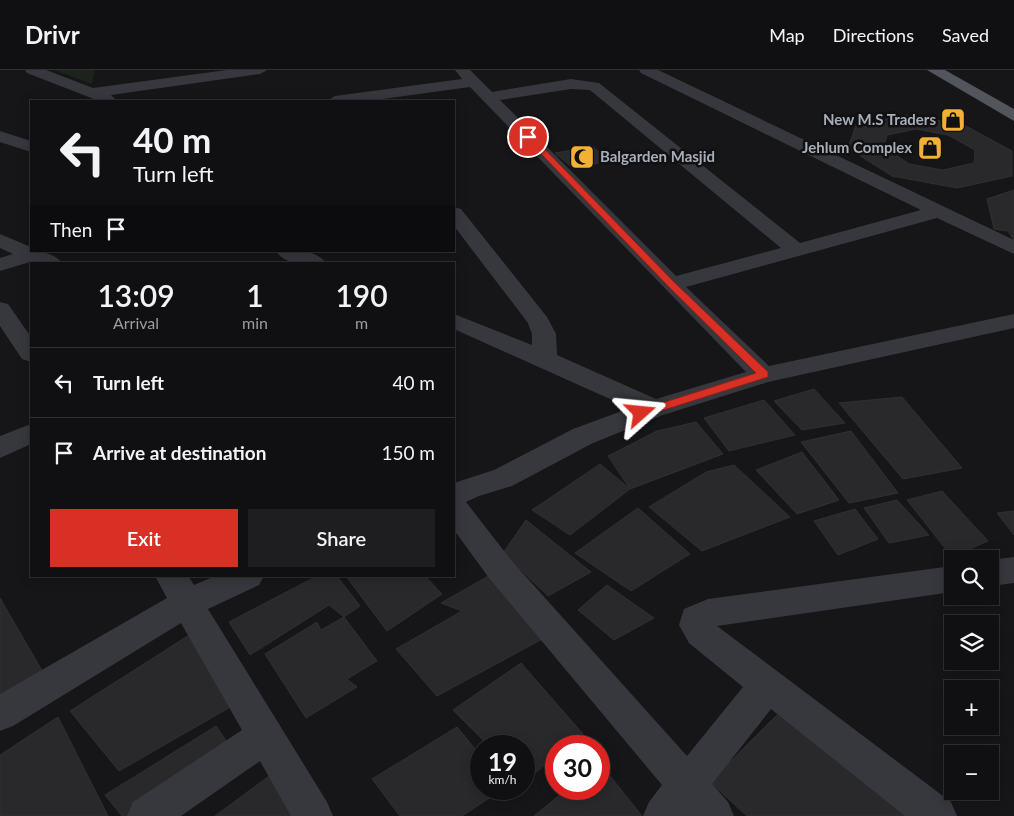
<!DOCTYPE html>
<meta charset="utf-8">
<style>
:root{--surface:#101012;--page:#1e1e20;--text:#f1f3f6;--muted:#9c9d9f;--line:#303032;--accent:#d93025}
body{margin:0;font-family:Lato,sans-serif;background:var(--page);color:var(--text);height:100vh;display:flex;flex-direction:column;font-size:19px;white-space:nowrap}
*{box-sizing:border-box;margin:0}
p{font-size:16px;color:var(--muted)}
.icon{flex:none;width:28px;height:28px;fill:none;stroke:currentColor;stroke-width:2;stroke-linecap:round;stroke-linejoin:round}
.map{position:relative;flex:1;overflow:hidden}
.panel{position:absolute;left:30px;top:192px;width:425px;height:315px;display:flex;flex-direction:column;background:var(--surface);border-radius:0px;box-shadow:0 2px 12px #0003,0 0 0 1px var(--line)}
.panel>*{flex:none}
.banner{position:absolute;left:30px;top:30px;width:425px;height:152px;border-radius:0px;box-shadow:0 2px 12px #0003,0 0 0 1px var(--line);background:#101012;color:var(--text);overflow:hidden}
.fabs{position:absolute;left:944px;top:480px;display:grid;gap:10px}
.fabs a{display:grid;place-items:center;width:55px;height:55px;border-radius:0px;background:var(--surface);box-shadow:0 2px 12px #0003,0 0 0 1px var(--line);font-size:25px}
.speed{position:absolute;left:470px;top:665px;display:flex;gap:10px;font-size:25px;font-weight:700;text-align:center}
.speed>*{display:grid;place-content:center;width:65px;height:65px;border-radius:50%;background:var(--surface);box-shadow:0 2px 12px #0003,0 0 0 1px var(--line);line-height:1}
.speed small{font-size:12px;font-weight:400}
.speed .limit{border:8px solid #d22;background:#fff;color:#111}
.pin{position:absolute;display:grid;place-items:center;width:42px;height:42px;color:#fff;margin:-21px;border:2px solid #fff;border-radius:50%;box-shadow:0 1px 5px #0007}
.me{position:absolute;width:55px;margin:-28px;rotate:72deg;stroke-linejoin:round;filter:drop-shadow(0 0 4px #0008)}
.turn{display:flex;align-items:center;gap:18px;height:105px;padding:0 20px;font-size:22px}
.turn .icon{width:65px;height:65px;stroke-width:2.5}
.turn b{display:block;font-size:35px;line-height:42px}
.then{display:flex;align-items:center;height:48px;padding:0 20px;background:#0003;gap:10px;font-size:19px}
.eta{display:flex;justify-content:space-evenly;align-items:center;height:85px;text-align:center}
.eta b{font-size:30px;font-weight:600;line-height:35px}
.cta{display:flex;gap:10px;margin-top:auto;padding:10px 20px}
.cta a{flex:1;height:58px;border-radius:0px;background:var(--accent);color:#fff;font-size:20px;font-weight:600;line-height:58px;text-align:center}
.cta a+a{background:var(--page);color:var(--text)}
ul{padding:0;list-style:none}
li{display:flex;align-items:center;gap:15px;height:70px;padding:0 20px;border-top:1px solid var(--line)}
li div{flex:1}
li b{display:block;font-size:19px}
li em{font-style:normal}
header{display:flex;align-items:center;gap:30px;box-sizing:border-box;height:70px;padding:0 25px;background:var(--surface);border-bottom:1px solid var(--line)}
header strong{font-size:24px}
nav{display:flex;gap:28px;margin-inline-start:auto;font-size:18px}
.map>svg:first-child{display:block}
.green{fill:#1c231d}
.building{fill:#29292c;stroke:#303034;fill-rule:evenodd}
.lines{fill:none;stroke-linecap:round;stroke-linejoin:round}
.minor{fill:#37383d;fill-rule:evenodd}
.primary{fill:#53555c;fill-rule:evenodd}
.route{fill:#d93025;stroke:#8d1f18}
.labels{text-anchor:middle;stroke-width:5;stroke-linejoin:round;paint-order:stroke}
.far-poi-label{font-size:15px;font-weight:bold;fill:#a8adb8;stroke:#111113;text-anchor:end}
</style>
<header>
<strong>Drivr</strong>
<nav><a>Map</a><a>Directions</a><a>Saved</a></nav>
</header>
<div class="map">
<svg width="1014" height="746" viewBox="0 0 1014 746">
<rect width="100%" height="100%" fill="#161618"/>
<polygon class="green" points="54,0 95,0 92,14"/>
<g class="building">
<path d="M906 45 964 55 1012 81V106L957 118 892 106 848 78 856 55ZM916 59 948 65 975 80 974 93 943 100 909 94 884 77 887 65Z"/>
<polygon points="593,77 610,91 573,98 555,83"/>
<polygon points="1014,120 1014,170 1008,161 994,159 987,129"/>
<polygon points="814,319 845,353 802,360 774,331"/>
<polygon points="902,327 962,398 903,409 839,333"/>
<polygon points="764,330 795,365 729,381 704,348"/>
<polygon points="696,352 723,384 630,419 608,386 657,361"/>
<polygon points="851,361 898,423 849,433 801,372"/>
<polygon points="802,382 839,430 797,444 756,400"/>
<polygon points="600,394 630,419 570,465 532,440"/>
<polygon points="734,395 790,447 702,481 649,437 706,402"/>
<polygon points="942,421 988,471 952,487 907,430"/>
<polygon points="897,430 929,465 889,473 864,438"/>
<polygon points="638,438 690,484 631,521 575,483"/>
<polygon points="855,439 878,469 838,485 814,451"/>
<polygon points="1014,441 1014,465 997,443"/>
<polygon points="526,450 591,502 548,526 503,483"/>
<polygon points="492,504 546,567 437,626 396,579 462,541 441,533"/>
<polygon points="317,506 337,506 360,536 344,547 329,535 250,585 229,552"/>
<polygon points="346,506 425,506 442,524 387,561"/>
<polygon points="607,515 654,548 614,570 578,540"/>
<polygon points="0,528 45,606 0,629"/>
<polygon points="344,547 377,591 347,609 357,617 306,648 265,584 317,552 321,560"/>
<polygon points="194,562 239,632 119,701 70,641"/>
<polygon points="521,593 583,664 568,676 556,676 556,686 524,712 524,676 489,676 453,640"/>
<polygon points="787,635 944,746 747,746 710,712"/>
<polygon points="58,647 108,746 0,746 0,685"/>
<polygon points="216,656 242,694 170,746 122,746 105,725"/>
<polygon points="457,657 481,686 481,719 503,719 462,746 400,746 372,709"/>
<polygon points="599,692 642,746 534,746 567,719 599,719"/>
<polygon points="280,698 306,746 215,746"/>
</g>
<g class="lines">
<g class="minor">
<polygon points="25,0 46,0 93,18 227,0 267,0 260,4 111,25 115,29 113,31 99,31 27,3"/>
<path d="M455 0H470L492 22 571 9 599 13 800 173 921 140 641 3 639 0H658L1014 170V184L937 148 686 217 769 296 1014 244V258L768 312 663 345 593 373 512 416 479 426 466 432 511 490 687 686 743 617 689 573 679 555 684 539 708 529 952 496V522L717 556 951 732 957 746H905L771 639 712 714 728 732 734 746H643L649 732 662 715 489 508 454 460V413L494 400 573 359 630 338 454 259V244L532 275V264L528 253 454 156V137L461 139 547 247 556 264 557 285 656 329 746 302 470 17 368 31H327L335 26 462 9ZM571 19 590 20 781 178 676 206 500 30Z"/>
<polygon points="0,61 31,71 31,82 0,72"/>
<path d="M0 164 31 177V181C42 181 56 184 63 194L30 192 0 201V188L13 184 0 178Z"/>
<path d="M276 181C292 181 316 178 327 194 310 194 286 197 276 181Z"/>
<polygon points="0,232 8,234 31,267 31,292 22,289 0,256"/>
<polygon points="31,354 31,374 0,388 0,366"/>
<polygon points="1014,487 1014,513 990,516 990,490"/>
<polygon points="155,506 188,506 194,515 215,506 264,506 259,515 208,539 327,732 333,746 291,746 260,691 181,746 127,746 133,732 242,660 181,553 13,656 0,661 0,624 167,528"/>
</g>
<polygon class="primary" points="927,0 945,0 1014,39 1014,51"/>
</g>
<polygon class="route" points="526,65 531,65 674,212 768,302 768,307 645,346 637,346 637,341 756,303 668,216 526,68"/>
<defs>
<symbol id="shop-square" viewBox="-11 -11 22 22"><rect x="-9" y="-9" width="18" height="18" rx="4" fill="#f2b134" stroke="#111113"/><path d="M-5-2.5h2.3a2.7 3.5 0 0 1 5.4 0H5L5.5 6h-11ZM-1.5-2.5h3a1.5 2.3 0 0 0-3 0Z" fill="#111"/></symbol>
<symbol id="mosque-square" viewBox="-11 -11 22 22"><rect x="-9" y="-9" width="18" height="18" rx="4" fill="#f2b134" stroke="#111113"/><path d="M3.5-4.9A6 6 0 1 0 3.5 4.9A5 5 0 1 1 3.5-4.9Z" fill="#111"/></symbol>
</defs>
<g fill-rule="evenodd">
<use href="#shop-square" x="939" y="36" width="28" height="28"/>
<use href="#shop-square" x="916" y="64" width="28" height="28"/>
<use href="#mosque-square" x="568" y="73" width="28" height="28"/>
</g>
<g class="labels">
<g class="far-poi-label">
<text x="936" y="55">New M.S Traders</text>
<text x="912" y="83">Jehlum Complex</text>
<text x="600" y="92" text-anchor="start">Balgarden Masjid</text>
</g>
</g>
</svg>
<div class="fabs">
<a><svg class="icon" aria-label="search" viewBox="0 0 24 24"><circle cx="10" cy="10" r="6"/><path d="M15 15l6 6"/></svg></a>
<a><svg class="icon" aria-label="layers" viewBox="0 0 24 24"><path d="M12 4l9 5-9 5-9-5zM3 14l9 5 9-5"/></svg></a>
<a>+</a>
<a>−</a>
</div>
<div class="speed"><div>19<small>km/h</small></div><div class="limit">30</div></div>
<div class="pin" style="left:528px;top:67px;background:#d93025"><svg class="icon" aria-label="arrive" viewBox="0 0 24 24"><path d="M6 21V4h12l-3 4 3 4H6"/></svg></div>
<svg class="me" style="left:641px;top:343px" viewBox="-20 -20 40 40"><path d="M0-17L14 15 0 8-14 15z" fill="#d93025" stroke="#fff" stroke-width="4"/></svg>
<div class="banner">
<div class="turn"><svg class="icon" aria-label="left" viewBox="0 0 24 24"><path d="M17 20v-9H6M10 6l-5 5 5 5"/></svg><div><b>40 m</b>Turn left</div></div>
<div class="then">Then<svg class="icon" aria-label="arrive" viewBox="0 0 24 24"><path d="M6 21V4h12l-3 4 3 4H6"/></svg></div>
</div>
<section class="panel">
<div class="eta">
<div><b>13:09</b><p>Arrival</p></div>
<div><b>1</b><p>min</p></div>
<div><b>190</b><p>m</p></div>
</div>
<ul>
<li><svg class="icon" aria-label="left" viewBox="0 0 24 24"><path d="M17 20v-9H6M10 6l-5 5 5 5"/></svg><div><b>Turn left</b></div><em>40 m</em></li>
<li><svg class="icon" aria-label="arrive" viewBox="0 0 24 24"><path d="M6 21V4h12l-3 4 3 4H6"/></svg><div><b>Arrive at destination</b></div><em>150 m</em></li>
</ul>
<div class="cta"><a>Exit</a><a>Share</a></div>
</section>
</div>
